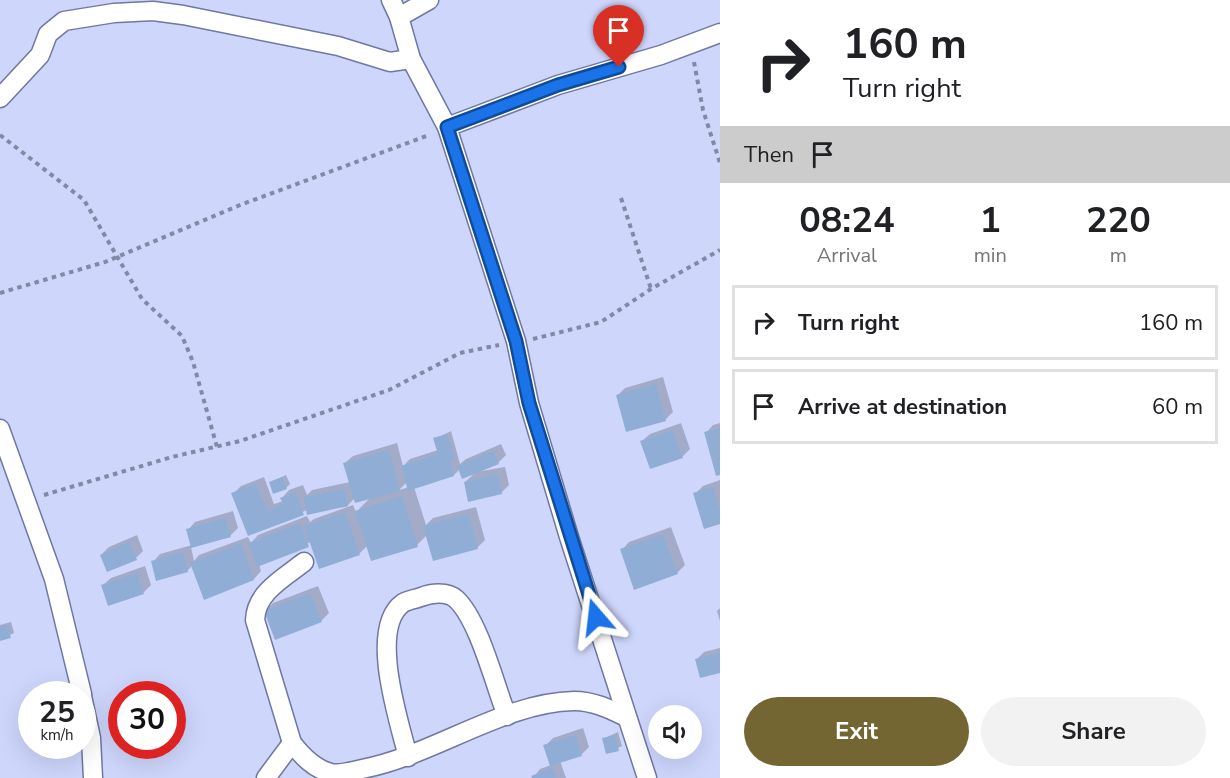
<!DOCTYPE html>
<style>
:root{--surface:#fff;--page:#f2f2f2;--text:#202124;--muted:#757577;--line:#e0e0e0;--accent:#736633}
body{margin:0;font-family:"Nunito Sans",sans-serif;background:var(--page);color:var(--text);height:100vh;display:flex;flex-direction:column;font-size:22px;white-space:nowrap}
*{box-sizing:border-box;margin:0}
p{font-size:20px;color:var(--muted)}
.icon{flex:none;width:33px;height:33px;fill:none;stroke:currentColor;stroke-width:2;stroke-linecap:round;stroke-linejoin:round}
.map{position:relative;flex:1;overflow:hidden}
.side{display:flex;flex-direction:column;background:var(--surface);width:510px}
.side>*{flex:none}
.guide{background:#fff;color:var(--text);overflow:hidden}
.buttons{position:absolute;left:648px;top:705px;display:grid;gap:12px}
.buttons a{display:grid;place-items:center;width:54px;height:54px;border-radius:50%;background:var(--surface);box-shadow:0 6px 24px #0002;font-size:30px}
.speed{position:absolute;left:18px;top:681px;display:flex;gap:12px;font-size:30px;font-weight:700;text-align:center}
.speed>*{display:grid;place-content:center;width:78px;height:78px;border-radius:50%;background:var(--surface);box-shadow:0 6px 24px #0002;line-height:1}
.speed small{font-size:15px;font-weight:400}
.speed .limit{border:9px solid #d22;background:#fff;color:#111}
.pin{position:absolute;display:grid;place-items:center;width:51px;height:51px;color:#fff;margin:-62px -26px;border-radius:50% 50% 50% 0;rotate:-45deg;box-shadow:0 0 6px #0007}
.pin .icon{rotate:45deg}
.me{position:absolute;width:66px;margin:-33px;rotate:343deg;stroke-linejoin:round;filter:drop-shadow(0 0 4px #0008)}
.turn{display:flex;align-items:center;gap:21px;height:126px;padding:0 24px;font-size:27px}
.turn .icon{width:78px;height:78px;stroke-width:2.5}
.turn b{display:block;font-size:42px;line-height:51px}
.then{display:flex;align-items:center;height:57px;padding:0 24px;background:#0003;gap:12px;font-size:22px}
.eta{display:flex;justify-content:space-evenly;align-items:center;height:102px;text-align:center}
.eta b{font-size:36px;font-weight:700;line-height:42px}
.cta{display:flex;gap:12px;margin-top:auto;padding:12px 24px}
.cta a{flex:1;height:69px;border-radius:36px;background:var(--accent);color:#fff;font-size:24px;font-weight:700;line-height:69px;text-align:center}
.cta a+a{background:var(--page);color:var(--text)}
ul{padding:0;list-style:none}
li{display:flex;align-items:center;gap:18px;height:75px;margin:0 12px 9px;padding:0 12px;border:3px solid var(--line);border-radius:0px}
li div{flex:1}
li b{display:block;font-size:22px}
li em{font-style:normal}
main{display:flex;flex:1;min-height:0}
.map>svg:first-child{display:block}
.shadow{fill:#0003;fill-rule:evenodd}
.building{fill:#90aed5}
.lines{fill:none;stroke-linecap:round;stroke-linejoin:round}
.street-casing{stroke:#6f78a2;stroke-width:21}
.path{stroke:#8288a5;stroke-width:4;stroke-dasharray:4.5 4.5;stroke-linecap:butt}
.street{stroke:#fff;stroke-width:18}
.route-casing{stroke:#114b97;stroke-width:15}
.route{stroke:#1a73e8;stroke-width:10}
</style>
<main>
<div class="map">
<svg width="720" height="778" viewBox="0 0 720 778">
<rect width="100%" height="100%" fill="#ced6fc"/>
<g class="shadow">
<polygon points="663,377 673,412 665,420 618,395 625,388"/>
<polygon points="681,423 690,449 682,457 642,441 650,434"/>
<polygon points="720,423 720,473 706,433 713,425"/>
<path d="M451 431 460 464 466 459 501 444 506 455 498 463 476 472 505 467 509 485 501 493 465 482 475 473 460 469 454 475 414 487 426 525 433 518 476 507 485 540 477 548 427 535 417 545 367 546 359 554 311 542 259 564 261 571 254 579 193 565 187 571 153 562 160 554 192 545 188 530 195 522 233 511 238 528 230 536 191 547 194 561 199 555 248 537 251 543 258 535 307 516 310 522 314 519 353 505 356 512 370 498H355L346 507 307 510 248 535 233 494 241 486 264 477 274 504 283 501 282 498 289 490 303 485 307 495 312 490 350 482 345 463 353 456 397 443 403 466 410 459 438 450 435 439ZM407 482 409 487 399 490Z"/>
<polygon points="286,475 290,484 286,488 270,482"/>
<polygon points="720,480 720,522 695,494 703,486"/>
<polygon points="671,527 685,565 677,573 622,550 629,542"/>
<polygon points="137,535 143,551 136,558 101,555 109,547"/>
<polygon points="145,566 151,585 143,593 103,585 111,578"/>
<polygon points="318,586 329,613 321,621 265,611 273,603"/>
<polygon points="720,608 720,621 717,611"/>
<polygon points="11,622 14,633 0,640 0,625"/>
<polygon points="720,648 720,671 696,660 704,652"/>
<polygon points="583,728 589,747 581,755 560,761 566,778 533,778 540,769 551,765 545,746 553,738"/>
<polygon points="618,732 622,746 607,753 603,739"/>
</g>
<g class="building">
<polygon points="656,384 666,421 626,432 616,395"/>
<polygon points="720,428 720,475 716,476 704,432"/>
<polygon points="673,430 683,458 650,469 640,441"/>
<polygon points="447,434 455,460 450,461 454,476 408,491 401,466 438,454 433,438"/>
<polygon points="389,450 400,491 355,503 343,463"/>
<polygon points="493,451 499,464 462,479 457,466"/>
<polygon points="497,474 502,494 468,502 464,482"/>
<polygon points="283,477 287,489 273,494 269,482"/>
<polygon points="256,484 267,511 283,504 280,498 295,492 304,515 248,536 231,493"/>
<polygon points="713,487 720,511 720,524 704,529 693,493"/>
<polygon points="345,489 348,506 307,515 303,497"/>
<polygon points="402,496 418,547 371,561 355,511"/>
<polygon points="345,512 360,555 319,569 304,526"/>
<polygon points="469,514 478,549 433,561 423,526"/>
<polygon points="225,518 231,537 191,548 186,529"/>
<polygon points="300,523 309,547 257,567 248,543"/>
<polygon points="663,534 678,574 634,590 620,549"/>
<polygon points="129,542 137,560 107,572 100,555"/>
<polygon points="241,543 254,580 204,600 190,563"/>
<polygon points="183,552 188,572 156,581 151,561"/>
<polygon points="137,573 144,594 108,606 101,585"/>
<polygon points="310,593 322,622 275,640 264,611"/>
<polygon points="7,625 11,638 0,641 0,627"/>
<polygon points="720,653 720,673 700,678 695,659"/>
<polygon points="576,735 582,756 550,766 543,745"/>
<polygon points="615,735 619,751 606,754 602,738"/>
<polygon points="552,768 556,778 532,778 531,776"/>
</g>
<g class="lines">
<defs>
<g id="street">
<polyline points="391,0 399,17 411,59 447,127 516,341 529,403 569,537 647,778"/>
<polyline points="399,17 429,0"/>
<polyline points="0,98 40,55 48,34 64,21 114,13 153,11 183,15 338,46 390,62 411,59"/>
<polyline points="447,127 558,85 661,55 720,33"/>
<polyline points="0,429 54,579 82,694"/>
<path d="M304 562C284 578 256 592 255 620L292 743C302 756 314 769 331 773 341 775 352 771 362 769 432 756 504 702 574 701 593 701 610 709 626 717"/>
<polyline points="82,696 91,738 93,778"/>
<path d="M408 757C399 721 368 628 403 603 408 600 416 599 421 597 431 593 447 591 456 599 479 620 495 686 507 716"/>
<polyline points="266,778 292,743"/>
</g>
</defs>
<use href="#street" class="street-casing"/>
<g class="path">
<polyline points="694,62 703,110 720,163"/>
<polyline points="0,135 84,200 142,299 182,336 193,362 217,447"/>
<polyline points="621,198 651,289"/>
<polyline points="0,293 105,262 240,205 429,135"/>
<polyline points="533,339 601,322 651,289 720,250"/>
<polyline points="44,495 172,457 240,441 389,390 460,353 499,345"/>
</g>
<use href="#street" class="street"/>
</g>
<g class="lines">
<defs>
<polyline id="route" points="596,617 529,403 516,341 447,127 558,85 619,67"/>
</defs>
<use href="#route" class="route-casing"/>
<use href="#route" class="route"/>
</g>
</svg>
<div class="buttons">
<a><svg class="icon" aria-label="sound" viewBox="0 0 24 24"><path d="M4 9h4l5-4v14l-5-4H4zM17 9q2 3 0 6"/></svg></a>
</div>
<div class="speed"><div>25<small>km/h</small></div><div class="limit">30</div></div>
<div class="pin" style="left:619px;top:67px;background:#d93025"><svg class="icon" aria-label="arrive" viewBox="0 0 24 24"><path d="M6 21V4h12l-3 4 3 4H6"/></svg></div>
<svg class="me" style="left:596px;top:617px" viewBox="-20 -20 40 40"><path d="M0-17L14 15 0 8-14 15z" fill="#1a73e8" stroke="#fff" stroke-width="4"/></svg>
</div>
<section class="side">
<div class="guide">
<div class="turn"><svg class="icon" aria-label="right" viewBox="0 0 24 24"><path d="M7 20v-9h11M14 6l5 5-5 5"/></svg><div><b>160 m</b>Turn right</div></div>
<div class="then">Then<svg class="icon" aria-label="arrive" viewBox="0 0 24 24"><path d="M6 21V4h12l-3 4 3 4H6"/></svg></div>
</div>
<div class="eta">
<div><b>08:24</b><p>Arrival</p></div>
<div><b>1</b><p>min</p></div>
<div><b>220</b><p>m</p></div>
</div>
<ul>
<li><svg class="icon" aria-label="right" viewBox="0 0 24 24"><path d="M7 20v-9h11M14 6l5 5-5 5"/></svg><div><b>Turn right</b></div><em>160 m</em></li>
<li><svg class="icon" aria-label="arrive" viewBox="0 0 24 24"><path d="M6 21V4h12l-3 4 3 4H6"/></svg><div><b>Arrive at destination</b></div><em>60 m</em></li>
</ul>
<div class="cta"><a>Exit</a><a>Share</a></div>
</section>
</main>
